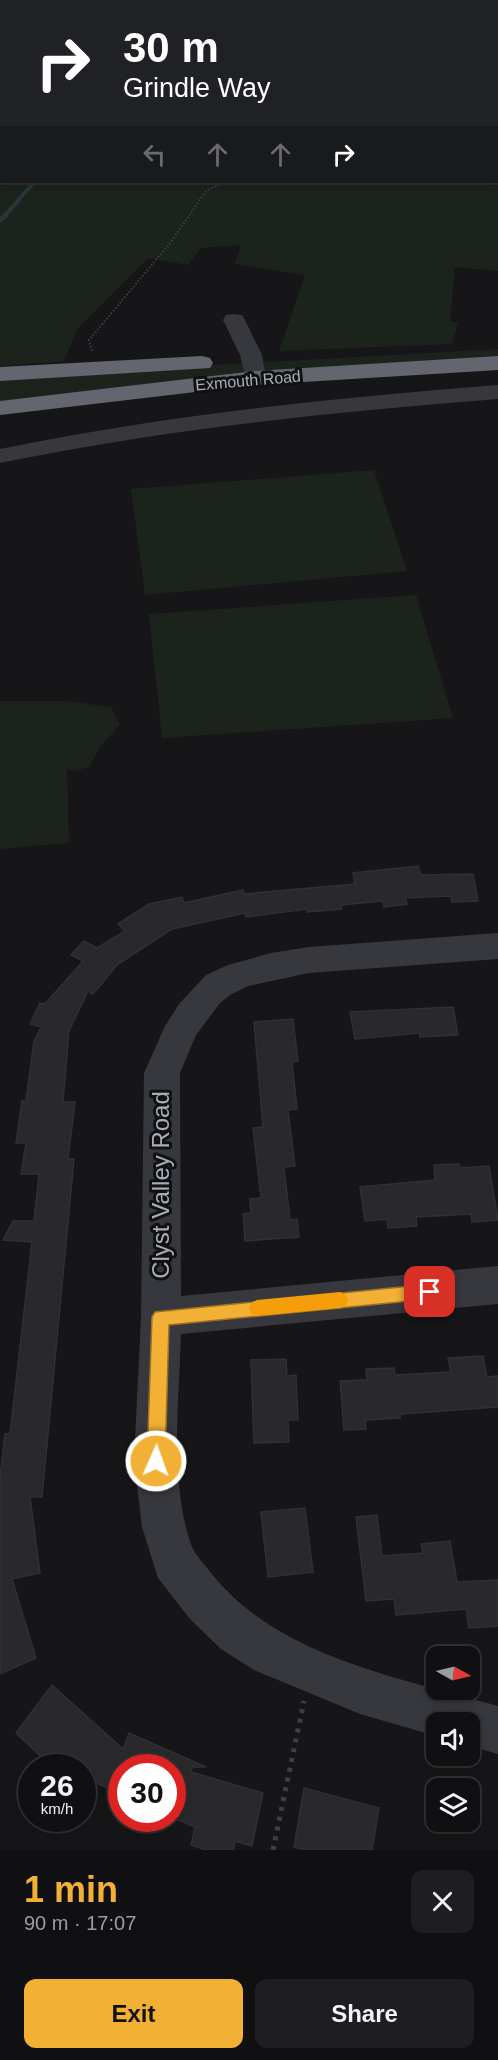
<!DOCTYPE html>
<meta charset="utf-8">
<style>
:root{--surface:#101012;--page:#1e1e20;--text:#f1f3f6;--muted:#9c9d9f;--line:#303032;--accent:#f2b134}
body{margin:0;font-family:Arial,sans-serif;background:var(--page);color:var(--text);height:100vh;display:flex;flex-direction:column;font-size:22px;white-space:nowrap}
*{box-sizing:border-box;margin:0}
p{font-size:20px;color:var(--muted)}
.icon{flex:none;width:33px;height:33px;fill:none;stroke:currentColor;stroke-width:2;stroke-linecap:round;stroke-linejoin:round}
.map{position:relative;height:1850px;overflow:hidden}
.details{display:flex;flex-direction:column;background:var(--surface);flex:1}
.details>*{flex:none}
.top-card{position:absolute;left:0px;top:0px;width:498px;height:183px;box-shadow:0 3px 9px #0003,0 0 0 2px var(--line);background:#202124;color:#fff;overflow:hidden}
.needle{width:39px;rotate:98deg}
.tools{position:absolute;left:426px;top:1646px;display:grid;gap:12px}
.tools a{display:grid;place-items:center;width:54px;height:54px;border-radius:12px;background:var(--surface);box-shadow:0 3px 9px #0003,0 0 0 2px var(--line);font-size:30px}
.speed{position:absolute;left:18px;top:1754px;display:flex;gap:12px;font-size:30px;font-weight:700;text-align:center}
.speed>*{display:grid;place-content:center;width:78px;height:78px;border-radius:50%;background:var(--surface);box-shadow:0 3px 9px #0003,0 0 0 2px var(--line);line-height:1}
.speed small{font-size:15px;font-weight:400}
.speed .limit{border:9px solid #d22;background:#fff;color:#111}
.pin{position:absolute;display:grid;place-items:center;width:51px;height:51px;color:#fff;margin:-26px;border-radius:12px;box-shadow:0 3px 9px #0006}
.me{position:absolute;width:66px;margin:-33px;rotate:2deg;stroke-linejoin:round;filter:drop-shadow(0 0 4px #0008)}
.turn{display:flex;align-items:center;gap:21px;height:126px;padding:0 24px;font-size:27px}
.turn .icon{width:78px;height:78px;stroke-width:2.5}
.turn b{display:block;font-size:42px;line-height:51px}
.lanes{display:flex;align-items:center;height:57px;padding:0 24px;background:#0003;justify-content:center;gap:30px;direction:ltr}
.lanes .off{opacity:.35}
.round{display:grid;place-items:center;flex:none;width:63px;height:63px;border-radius:12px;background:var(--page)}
.head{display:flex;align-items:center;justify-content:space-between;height:102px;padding:0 24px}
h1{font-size:36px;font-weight:600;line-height:45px;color:var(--accent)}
.action{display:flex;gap:12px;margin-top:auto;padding:12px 24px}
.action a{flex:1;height:69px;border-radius:12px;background:var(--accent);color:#111;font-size:24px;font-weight:600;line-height:69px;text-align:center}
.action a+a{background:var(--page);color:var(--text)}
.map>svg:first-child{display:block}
.green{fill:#1c231d;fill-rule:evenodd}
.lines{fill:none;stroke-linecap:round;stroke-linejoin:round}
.stream-far1{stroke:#2c353c;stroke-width:4}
.stream{stroke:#2c353c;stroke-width:5}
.building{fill:#29292c;stroke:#303034;stroke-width:1.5}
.path-far1{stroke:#3d3f44;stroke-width:2;stroke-dasharray:1.5 2;stroke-linecap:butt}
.path{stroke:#3d3f44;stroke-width:5;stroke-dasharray:4 6;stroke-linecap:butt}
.minor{fill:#37383d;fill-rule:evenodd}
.highway{fill:#63666e;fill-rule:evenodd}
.route{fill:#f2b134;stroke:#9d7322;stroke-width:1.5}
.slow{fill:#f59e0b}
.labels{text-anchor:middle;stroke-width:6;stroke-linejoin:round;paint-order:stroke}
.far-street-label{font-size:16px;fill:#a8adb8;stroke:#111113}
.near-street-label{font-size:24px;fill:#a8adb8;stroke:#111113}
</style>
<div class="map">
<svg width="498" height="1850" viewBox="0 0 498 1850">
<rect width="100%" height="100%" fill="#161618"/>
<g class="green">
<path d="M0 0H498V271L455 267 450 321 458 323 452 344 279 351 305 275 235 264 241 245 201 248 188 265 148 258 78 328 64 361 0 366ZM2 2H496V182H2Z"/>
<polygon points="498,349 498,359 0,402 0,377"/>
<polygon points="374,470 407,571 145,595 131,489"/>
<polygon points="416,595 453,718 162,738 149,614"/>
<polygon points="0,701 67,701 111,707 120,725 101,745 89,767 74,771 67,768 69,843 0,849"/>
</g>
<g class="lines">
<g class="stream-far1">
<polyline points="227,2 229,0"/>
<polyline points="3,218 34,182"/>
</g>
<polyline class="stream" points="0,220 5,216"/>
</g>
<g class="building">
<polygon points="418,866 421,875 473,874 478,901 452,902 451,896 405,898 407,904 384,907 383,901 341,905 342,909 307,912 307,909 246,917 245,913 172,929 118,964 93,994 88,991 69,1031 63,1102 75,1102 68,1159 74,1159 42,1497 30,1497 40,1573 12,1579 36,1658 0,1674 0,1478 5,1434 10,1434 32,1242 3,1240 13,1221 34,1221 39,1174 21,1174 26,1143 16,1143 22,1101 26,1101 34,1041 41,1027 30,1024 40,1003 45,1004 83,961 71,955 84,941 97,948 125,931 118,924 149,904 182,897 184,903 243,890 244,894 355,884 353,873"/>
<polygon points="453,1007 458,1035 420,1037 420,1033 355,1039 350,1012"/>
<polygon points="293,1019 298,1061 292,1062 297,1109 288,1110 295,1166 284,1167 290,1220 297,1219 299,1237 245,1241 243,1214 251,1213 250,1199 261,1198 253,1128 263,1127 254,1022"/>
<polygon points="459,1164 460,1168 489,1166 498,1220 472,1222 471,1214 416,1217 417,1226 388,1228 387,1219 365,1221 360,1187 435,1180 434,1165"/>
<polygon points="483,1356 487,1377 498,1376 498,1407 400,1414 400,1418 365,1420 366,1429 344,1430 340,1381 367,1380 366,1369 394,1368 395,1375 451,1372 448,1358"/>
<polygon points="286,1359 287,1376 296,1375 298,1420 288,1420 289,1442 254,1443 251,1360"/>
<polygon points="305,1508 313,1572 268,1577 261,1512"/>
<polygon points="377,1515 382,1556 423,1553 421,1544 450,1541 457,1582 498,1580 498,1626 469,1628 466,1609 396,1615 394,1599 366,1601 356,1517"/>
<polygon points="52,1685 123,1749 129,1733 206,1767 192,1767 191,1772 263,1793 252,1846 235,1841 233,1850 206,1850 191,1845 195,1827 172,1817 172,1767 122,1767 122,1794 82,1777 82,1767 52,1767 16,1733"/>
<polygon points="304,1788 379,1808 372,1850 306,1850 294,1847"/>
</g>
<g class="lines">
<polyline class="path-far1" points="92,351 89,340 171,242 206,191 225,182"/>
<polyline class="path" points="273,1850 304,1701"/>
<g class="minor">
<polygon points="234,314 242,315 245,320 262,355 266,378 263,383 247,383 240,355 223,320 226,315"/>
<path d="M498 385V399C331 412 165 429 0 463V449C165 415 331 398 498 385Z"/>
<path d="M498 933V959L309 973 248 986 230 995 220 1003 196 1035 180 1073 181 1296 498 1266V1304L181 1334C179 1401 169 1484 192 1547 196 1556 205 1565 211 1573 279 1658 399 1677 498 1706V1754L470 1746V1722H436V1736L360 1714 254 1670 221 1649 190 1619 158 1578 142 1527 134 1461 141 1317 144 1073 165 1026 179 1004 206 975 228 965 271 953 309 947Z"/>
</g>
<g class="highway">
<polygon points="202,356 210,358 213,363 210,368 0,381 0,367"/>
<polygon points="498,356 498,370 255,385 0,415 0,401 255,371"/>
</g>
</g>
<polygon class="route" points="430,1284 436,1286 439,1292 436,1297 430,1299 169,1325 165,1461 162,1467 156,1469 150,1467 147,1461 152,1317 155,1312"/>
<polygon class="slow" points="340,1292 346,1295 348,1300 346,1306 340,1308 257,1316 251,1314 249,1308 251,1303 257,1300"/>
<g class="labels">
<g class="far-street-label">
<text transform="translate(248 380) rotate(-5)" y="6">Exmouth Road</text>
</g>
<g class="near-street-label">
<text transform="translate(161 1185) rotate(-90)" y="8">Clyst Valley Road</text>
</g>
</g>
</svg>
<div class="tools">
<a><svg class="needle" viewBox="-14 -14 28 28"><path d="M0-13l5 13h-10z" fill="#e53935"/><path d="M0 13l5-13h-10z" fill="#9c9d9f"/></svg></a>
<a><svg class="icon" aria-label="sound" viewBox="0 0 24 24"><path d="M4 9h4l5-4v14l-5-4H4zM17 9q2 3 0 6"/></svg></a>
<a><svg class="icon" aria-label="layers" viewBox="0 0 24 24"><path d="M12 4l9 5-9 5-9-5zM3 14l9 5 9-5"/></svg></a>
</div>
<div class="speed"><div>26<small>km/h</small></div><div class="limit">30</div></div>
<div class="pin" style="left:430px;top:1292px;background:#d93025"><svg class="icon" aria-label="arrive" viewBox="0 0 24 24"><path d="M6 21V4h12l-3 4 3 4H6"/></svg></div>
<svg class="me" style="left:156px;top:1461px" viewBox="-20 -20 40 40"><circle r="17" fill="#f2b134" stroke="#fff" stroke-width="3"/><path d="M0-11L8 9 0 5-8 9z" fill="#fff"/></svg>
<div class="top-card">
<div class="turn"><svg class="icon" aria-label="right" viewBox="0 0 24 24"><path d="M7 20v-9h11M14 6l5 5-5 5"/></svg><div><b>30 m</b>Grindle Way</div></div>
<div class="lanes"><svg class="icon off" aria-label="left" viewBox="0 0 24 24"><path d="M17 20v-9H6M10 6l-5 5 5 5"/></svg><svg class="icon off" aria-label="ahead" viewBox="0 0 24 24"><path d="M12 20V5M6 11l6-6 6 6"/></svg><svg class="icon off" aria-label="ahead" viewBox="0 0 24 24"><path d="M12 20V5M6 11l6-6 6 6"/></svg><svg class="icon" aria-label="right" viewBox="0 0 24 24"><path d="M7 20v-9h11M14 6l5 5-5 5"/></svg></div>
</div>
</div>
<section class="details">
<div class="head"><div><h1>1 min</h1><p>90 m · 17:07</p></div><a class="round"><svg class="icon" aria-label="close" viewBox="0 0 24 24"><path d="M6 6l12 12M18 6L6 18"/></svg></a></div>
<div class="action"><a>Exit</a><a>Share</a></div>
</section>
